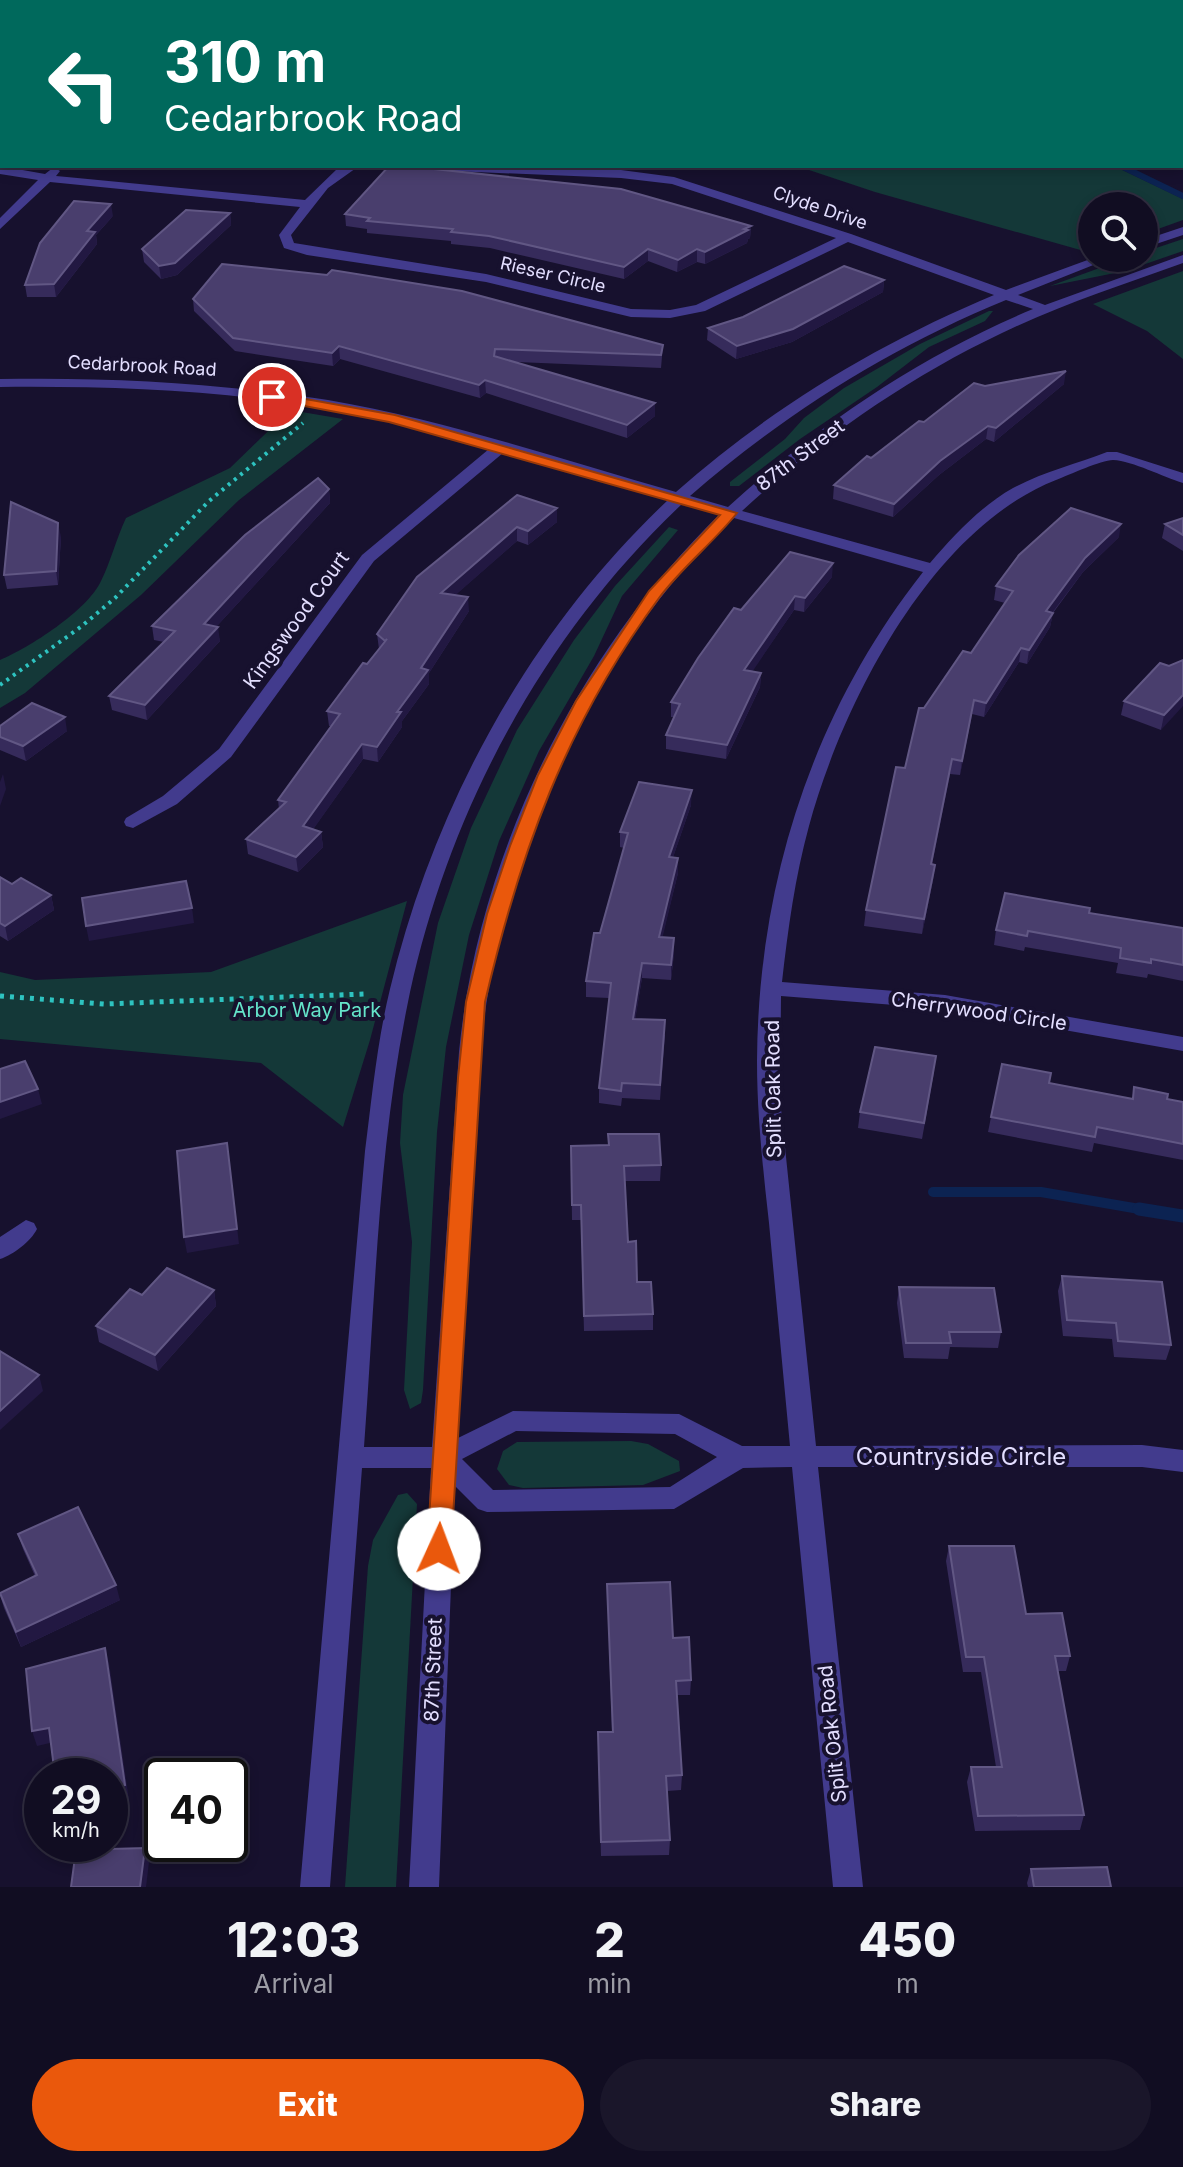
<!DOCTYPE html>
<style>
:root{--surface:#110d22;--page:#1a162a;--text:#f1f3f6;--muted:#9c9ca5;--line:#302d40;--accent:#ea580c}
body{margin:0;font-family:Inter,sans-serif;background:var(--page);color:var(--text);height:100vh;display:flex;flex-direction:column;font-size:30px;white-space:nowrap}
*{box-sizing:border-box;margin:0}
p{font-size:26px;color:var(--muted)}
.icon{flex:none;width:44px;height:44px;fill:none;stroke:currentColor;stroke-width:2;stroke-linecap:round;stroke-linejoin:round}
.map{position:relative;height:1887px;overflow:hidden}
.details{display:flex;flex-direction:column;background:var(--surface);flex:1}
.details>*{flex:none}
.guide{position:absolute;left:0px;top:0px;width:1184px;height:168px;box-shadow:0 4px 12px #0003,0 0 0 2px var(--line);background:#00695c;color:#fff;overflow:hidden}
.tools{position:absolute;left:1078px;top:192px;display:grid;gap:16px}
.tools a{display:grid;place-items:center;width:80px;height:80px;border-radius:50%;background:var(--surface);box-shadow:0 4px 12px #0003,0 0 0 2px var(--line);font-size:40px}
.speed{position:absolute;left:24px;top:1758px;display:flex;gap:16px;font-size:40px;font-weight:700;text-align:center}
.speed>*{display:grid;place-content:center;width:104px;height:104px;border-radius:50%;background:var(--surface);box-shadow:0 4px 12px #0003,0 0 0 2px var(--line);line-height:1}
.speed small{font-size:20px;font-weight:400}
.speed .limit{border:4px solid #111;border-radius:12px;background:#fff;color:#111}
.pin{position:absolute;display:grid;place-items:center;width:68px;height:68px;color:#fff;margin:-34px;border:4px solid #fff;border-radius:50%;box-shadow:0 2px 8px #0007}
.me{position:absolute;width:88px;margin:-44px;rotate:2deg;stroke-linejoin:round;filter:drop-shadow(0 0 6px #0008)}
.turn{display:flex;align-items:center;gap:28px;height:168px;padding:0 32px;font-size:36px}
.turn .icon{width:104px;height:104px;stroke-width:2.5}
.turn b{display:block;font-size:56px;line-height:68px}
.eta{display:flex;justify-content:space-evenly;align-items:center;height:136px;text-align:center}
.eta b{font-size:48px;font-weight:800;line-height:56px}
.button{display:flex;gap:16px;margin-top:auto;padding:16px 32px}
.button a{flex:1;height:92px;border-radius:48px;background:var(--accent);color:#fff;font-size:32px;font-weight:800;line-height:92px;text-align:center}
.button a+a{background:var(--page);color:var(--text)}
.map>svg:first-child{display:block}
.green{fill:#143838}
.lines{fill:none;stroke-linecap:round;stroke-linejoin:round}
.stream-far2{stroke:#0c2352;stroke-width:6}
.stream-far1{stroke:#0c2352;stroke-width:10}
.stream{stroke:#0c2352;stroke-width:13}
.path-far1{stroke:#2ec3c0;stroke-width:4;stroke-dasharray:3 5;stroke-linecap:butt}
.path{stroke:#2ec3c0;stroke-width:5;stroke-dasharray:4 6;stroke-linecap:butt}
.minor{fill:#423b8d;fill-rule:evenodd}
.wall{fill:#362b5b}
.shaded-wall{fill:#221842}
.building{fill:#493e6d;stroke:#615784;stroke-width:2}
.route{fill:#ea580c;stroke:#983908;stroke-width:2}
.labels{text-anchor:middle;stroke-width:8;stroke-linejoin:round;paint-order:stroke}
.far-street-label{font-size:18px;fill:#e3deff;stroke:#17112e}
.street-label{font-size:20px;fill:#e3deff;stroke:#17112e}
.park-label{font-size:20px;fill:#65e4ca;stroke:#17112e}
.near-street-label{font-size:24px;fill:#e3deff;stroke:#17112e}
</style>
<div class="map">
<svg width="1183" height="1887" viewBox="0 0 1183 1887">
<rect width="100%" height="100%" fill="#17112e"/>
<g class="green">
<polygon points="797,166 1114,166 1183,199 1183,220 1144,234 1144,206 1092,206 1091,253 875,192"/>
<polygon points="1183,239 1183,251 1125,271 1050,286 1127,258 1144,258 1144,252"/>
<polygon points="1183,271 1183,359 1147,331 1093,304"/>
<polygon points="989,311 993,311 985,321 929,347 877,387 800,439 739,486 730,486 730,482 785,439 804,418 844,388 920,344"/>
<path d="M290 410 343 419 239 500 141 595 25 693 0 708V660C29 648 88 610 101 581 111 561 116 539 126 518L230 468Z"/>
<polygon points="669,527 678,530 622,596 594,656 539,751 499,841 469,935 446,1047 437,1132 423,1390 421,1403 410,1409 404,1390 412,1242 400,1143 403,1095 438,923 471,828 517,730 574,640 615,586"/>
<polygon points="407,901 370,1040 343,1127 261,1063 0,1039 0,972 35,980 211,972"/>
<polygon points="631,1441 648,1444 679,1461 680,1471 643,1485 523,1488 509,1485 497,1469 503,1451 517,1442"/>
<polygon points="407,1493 417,1504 396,1887 345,1887 368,1566 373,1540 398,1495"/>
</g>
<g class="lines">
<g class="stream-far2">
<polyline points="770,0 774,2"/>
<polyline points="1121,166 1183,196"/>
</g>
<polyline class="stream-far1" points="933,1192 1041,1192 1151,1211"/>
<polyline class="stream" points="1139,1209 1183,1216"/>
<polyline class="path-far1" points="0,685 82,626 115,598 209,501 303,423"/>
<polyline class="path" points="0,996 104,1004 365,994"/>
<g class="minor">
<polygon points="427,0 442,0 426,2"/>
<rect x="1020" y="0" width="10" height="2"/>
<polygon points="1,17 2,17 2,23 0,23"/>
<rect x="1182" y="80" width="1" height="6"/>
<path d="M0 166 45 174 54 167 60 171 56 176 67 177 305 200 338 168 359 166 328 188 291 235 294 243 486 274 631 309 670 310 696 305 836 238 672 184 621 178 429 170 423 166 621 170 674 177 851 234 1006 290 1093 258H1111L1018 295 1045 305 1183 255V263C1122 285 1060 305 1002 333 907 378 819 440 742 511L930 563C953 536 981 506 1013 488 1043 472 1076 464 1107 452H1117L1183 473V483C1163 477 1133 461 1113 460 1101 460 1069 475 1056 480 931 529 842 704 809 826 795 877 788 929 782 982L945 995 1183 1037V1051L945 1009 781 996 780 1099 816 1446 1142 1445 1183 1450V1472L1142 1467H818L863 1887H833L792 1467 743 1468 674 1509 487 1512 478 1509 455 1486 439 1887H409L431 1468H362L330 1887H300L365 1151C372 1097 377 1042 390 989 434 805 530 630 668 500L503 453 374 561 231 757 177 804 133 828 126 826 124 822 126 818 163 796 219 749 362 555 489 449C437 434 383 419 329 409 220 390 110 386 0 387V379C110 377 219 383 328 400 446 420 562 460 676 492 769 409 879 343 994 295L848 242 705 311 670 318 631 317 486 282 307 255 284 248 279 235 300 207 50 182 0 229V218L38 180 0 174ZM1006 300 1033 309C920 356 818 425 728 507L690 496C784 414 891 347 1006 300ZM682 504 720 514C578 652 478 854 459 1052L432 1447H364C375 1301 378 1151 407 1007 445 817 541 637 682 504ZM734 518 923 572C813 712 758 882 757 1061 757 1115 763 1169 769 1223 776 1298 783 1372 790 1446H742L679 1414 513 1411 458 1438 482 1038C501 854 597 643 734 518ZM516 1431 675 1434 717 1457 670 1487 493 1490 462 1459Z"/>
<polygon points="1183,227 1183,235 1144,248 1144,240"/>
<path d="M26 1220 34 1223 37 1229C31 1241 13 1255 0 1259V1237Z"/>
</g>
</g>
<g class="wall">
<polygon points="73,0 395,0 398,2 73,2"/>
<polygon points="822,0 965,0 962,2 828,2"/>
<polygon points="1097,0 1183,0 1183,42 1182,2 1100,2"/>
<polygon points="230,213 231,225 177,275 161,279 144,262 142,249"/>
<polygon points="345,214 751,226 750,238 748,239 747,243 705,264 697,262 677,272 648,261 624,279 490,248 451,244 451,241 367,233 367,229 346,226"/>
<polygon points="113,216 96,235 97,244 56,297 27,297 25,285"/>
<polygon points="884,280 883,292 792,342 736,359 707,340 708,328"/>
<polygon points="193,299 663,345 661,368 517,362 655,416 627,438 486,393 480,398 340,359 333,366 235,351 194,311"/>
<polygon points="1064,384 994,442 986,439 939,475 893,517 833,499 834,485 871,458 924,422 985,386"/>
<polygon points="329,489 330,503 216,627 220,641 147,720 112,710 109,696 164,642 154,640 152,626"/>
<polygon points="517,495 557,522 528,545 517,541 455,595 469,611 429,673 429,684 402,721 402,727 378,762 363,759 313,829 321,832 323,847 298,872 248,854 246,839 279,809 278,800 331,726 329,726 327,711 379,649 377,634"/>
<polygon points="1183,518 1183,551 1162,538 1165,524"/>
<polygon points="61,537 58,585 7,589 4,575"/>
<polygon points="1119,537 1083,572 1053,613 1050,627 1027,664 1019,662 984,717 972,714 960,775 950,774 932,864 935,865 933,880 922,934 864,926 866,910 905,768 924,708 971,653 1005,603 994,600 996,586"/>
<polygon points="832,577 804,612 794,610 752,671 761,673 760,687 726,759 666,749 666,735 674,717 671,717 671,702 741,610"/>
<polygon points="1183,660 1161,730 1121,715 1124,701 1169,666"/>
<polygon points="0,726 67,731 26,761 0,750"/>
<polygon points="691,805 673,857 678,873 662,937 674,953 671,980 642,978 635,1019 665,1035 660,1100 622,1098 621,1106 599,1103 599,1088 609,998 586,997 586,981 624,848 620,847 620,832"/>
<polygon points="0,877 12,884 51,895 54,910 8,941 0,936"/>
<polygon points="1089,913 1183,928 1183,981 1148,974 1147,978 1116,973 1118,963 1025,947 1024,951 994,945 996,930"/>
<polygon points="934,1072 922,1139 858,1128 860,1112"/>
<polygon points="1049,1083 1132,1099 1134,1087 1167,1099 1183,1102 1183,1160 1094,1143 1092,1152 988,1132 991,1117"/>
<polygon points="608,1134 661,1165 660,1181 625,1181 628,1242 637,1282 653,1314 653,1330 584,1331 581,1220 572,1220 571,1146 608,1145"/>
<polygon points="1062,1276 1171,1345 1166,1360 1114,1357 1112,1339 1063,1336 1058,1291"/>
<polygon points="899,1287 1001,1332 998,1348 950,1347 948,1359 904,1358 897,1303"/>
<polygon points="214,1290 216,1306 158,1371 99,1342 96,1326 142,1295"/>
<polygon points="18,1534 120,1600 21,1647 4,1608 0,1595 35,1576 23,1549"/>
<polygon points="949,1546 1026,1614 1070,1656 1066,1671 1057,1671 1084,1815 1080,1830 975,1831 967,1782 971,1767 996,1767 981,1672 963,1672 946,1561"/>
<polygon points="607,1584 673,1638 691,1680 690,1695 677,1695 682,1775 681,1790 667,1791 670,1840 669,1855 601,1856 598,1747 612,1732"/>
<polygon points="1031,1869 1111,1887 1028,1887 1027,1883"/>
</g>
<g class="shaded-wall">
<polygon points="949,0 965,0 962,2 946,2"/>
<polygon points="111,204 113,216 96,235 97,244 56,297 54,284 87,231"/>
<polygon points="230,213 231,225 177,275 161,279 159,266"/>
<polygon points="751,226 750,238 748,239 747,243 705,264 705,252"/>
<polygon points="648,249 648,261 624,279 624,267"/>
<polygon points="697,249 697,262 677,272 678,260"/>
<polygon points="884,280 883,292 792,342 736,359 737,346"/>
<polygon points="339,346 340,359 333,366 332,353"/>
<polygon points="1066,371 1064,384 994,442 996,428"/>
<polygon points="485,380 486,393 480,398 479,385"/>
<polygon points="655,403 655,416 627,438 627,425"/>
<polygon points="988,426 986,439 939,475 893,517 894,504 940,461"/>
<polygon points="329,489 330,503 206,638 204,624"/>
<polygon points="557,508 557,522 528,545 528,531"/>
<polygon points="58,523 61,537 58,585 56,571"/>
<polygon points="1121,524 1119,537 1083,572 1043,625 1046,611 1085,558"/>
<polygon points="517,527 517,541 442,607 441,593"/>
<polygon points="833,563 832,577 804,612 805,598"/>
<polygon points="795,596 794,610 744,684 744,670"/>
<polygon points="468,597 469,611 429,673 429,684 402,721 402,727 378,762 377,747 421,668"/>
<polygon points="1053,613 1050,627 1027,664 1029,650"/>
<polygon points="218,627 220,641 147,720 145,705"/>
<polygon points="1021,648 1019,662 984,717 986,703"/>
<polygon points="761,673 760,687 726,759 727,745"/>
<polygon points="1183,695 1183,706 1161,730 1164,715"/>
<polygon points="974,700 972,714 960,775 962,761"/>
<polygon points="65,717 67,731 26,761 23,746"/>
<polygon points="362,744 363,759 305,841 303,826"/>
<polygon points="952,759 950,774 929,879 931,864"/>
<polygon points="3,774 6,789 0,806 0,782"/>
<polygon points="692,790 691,805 668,872 669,857"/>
<polygon points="321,832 323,847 298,872 296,857"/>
<polygon points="678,858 678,873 659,952 659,937"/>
<polygon points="935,865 933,880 922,934 924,919"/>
<polygon points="51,895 54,910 8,941 5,926"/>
<polygon points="192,908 194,923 89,941 86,926"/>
<polygon points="674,938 674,953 671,980 671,965"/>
<polygon points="642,963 642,978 633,1034 633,1019"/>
<polygon points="38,1089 42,1104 0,1119 0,1102"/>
<polygon points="227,1143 239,1244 187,1253 184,1237"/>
<polygon points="214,1290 216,1306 158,1371 155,1355"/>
<polygon points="39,1375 43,1391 0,1430 0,1411"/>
<polygon points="116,1585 120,1600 21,1647 16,1632"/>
<polygon points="105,1648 109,1663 129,1800 110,1805"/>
<polygon points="49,1728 54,1742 37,1746 32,1731"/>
<polygon points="145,1848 149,1862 146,1887 140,1887"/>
</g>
<g class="building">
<polygon points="95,0 395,0 398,2 103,2"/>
<polygon points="479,0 602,0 627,2 473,2"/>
<polygon points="862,0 949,0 946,2 868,2"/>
<polygon points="1120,0 1183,0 1183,28 1182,2 1124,2"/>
<polygon points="389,166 406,166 621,189 751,226 744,229 748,230 705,252 697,249 678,260 648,249 624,267 489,236 451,232 453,229 367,221 370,218 345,214"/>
<polygon points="74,201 111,204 87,231 95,232 54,284 25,285 40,243"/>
<polygon points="186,210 230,213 175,263 159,266 142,249"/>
<polygon points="222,264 327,275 332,270 462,291 663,345 661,355 495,349 494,356 655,403 627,425 485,380 479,385 339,346 332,353 233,338 193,299"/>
<polygon points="844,266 884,280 793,329 737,346 708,328 743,317"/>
<polygon points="1066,371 996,428 988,426 940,461 894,504 834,485 867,456 871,458 919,421 924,422 974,383 985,386"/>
<polygon points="318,478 329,489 204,624 218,627 145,705 109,696 175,631 152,626 245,535"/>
<polygon points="517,495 557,508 528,531 517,527 441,593 468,597 421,668 428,670 397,712 401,712 377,747 362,744 303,826 321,832 296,857 246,839 286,802 278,800 340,714 327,711 363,663 367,664 387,639 385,641 377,634 417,577"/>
<polygon points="11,502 58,523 56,571 4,575"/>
<polygon points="1071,508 1121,524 1085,558 1046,611 1053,613 1029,650 1021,648 986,703 974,700 962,761 952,759 931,864 935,865 924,919 866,910 896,767 905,768 919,708 924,708 963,651 971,653 1013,591 996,586 1019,555"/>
<polygon points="1183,518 1183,535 1165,524"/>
<polygon points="790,552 833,563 805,598 795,596 744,670 761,673 727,745 666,735 680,704 671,702 698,658 734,608 741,610"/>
<polygon points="1183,660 1183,695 1164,715 1124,701 1160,663 1169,666"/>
<polygon points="32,703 65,717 23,746 0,737 0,726"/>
<polygon points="639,782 692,790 669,857 678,858 659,937 674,938 671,965 642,963 633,1019 665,1020 660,1085 622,1083 621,1091 599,1088 611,983 586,981 594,933 600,933 628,833 620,832"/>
<polygon points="0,877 12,884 21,878 51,895 5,926 0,923"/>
<polygon points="186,881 192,908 86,926 82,898"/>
<polygon points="1005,893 1090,908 1089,913 1183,928 1183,965 1151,959 1151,963 1120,958 1121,948 1028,931 1027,936 996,930"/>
<polygon points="875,1047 936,1056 924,1123 860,1112"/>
<polygon points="25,1061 38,1089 0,1102 0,1069"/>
<polygon points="1002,1064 1051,1073 1049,1083 1133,1099 1134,1087 1168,1094 1167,1099 1183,1102 1183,1144 1097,1127 1095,1137 991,1117"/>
<polygon points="608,1134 659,1134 661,1165 624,1166 628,1242 636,1241 637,1282 651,1282 653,1314 584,1316 581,1205 572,1205 571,1146 609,1145"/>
<polygon points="227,1143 237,1229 184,1237 177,1151"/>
<polygon points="167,1268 214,1290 155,1355 96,1326 130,1289 142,1295"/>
<polygon points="1062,1276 1162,1282 1171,1345 1118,1341 1116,1323 1067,1320"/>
<polygon points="899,1287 994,1288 1001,1332 949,1332 951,1343 906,1343"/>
<polygon points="0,1351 39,1375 0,1411"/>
<polygon points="78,1507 116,1585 16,1632 0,1593 37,1575 18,1534"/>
<polygon points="949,1546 1014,1546 1026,1614 1062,1613 1070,1656 1055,1656 1084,1815 978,1816 971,1767 1002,1767 984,1657 966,1657"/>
<polygon points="670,1582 673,1638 689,1637 691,1680 676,1681 682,1775 666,1776 670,1840 601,1842 598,1732 613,1732 607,1584"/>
<polygon points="105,1648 125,1785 110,1789 110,1776 55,1776 49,1728 32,1731 26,1669"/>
<polygon points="145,1848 140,1887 71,1887 76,1850"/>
<polygon points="1107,1867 1111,1887 1034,1887 1031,1869"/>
</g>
<path class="route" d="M272 393 395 415 737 513C713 543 682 567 659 598 566 724 520 852 485 1002L451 1549 447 1557 439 1560 430 1557 427 1549 458 1078 466 1002 487 914 510 846 538 775 576 701 649 591 720 515 389 422 267 399V394Z"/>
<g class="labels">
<g class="far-street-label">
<text transform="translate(820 208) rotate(19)" y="6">Clyde Drive</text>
<text transform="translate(553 275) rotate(13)" y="6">Rieser Circle</text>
<text transform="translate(142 366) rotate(3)" y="6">Cedarbrook Road</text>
</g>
<g class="street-label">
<text transform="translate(800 455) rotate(-37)" y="7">87th Street</text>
<text transform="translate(296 620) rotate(-54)" y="7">Kingswood Court</text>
<text transform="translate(979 1011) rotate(8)" y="7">Cherrywood Circle</text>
<text transform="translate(773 1089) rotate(-91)" y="7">Split Oak Road</text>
<text transform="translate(433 1670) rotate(-88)" y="7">87th Street</text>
<text transform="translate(832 1734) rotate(-96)" y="7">Split Oak Road</text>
</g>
<g class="park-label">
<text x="307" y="1017">Arbor Way Park</text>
</g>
<g class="near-street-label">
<text x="961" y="1465">Countryside Circle</text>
</g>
</g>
</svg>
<div class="tools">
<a><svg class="icon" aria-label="search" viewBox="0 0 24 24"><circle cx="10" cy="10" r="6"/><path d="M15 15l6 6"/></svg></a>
</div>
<div class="speed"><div>29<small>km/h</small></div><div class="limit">40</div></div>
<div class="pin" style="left:272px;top:397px;background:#d93025"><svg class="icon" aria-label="arrive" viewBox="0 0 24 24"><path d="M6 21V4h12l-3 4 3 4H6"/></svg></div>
<svg class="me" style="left:439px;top:1549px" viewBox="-20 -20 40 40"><circle r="19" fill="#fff"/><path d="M0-13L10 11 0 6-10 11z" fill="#ea580c"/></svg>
<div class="guide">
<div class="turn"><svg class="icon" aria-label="left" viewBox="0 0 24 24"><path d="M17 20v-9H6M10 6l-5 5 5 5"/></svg><div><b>310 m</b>Cedarbrook Road</div></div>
</div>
</div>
<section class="details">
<div class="eta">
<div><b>12:03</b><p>Arrival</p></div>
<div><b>2</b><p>min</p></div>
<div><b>450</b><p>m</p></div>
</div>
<div class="button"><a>Exit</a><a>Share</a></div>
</section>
